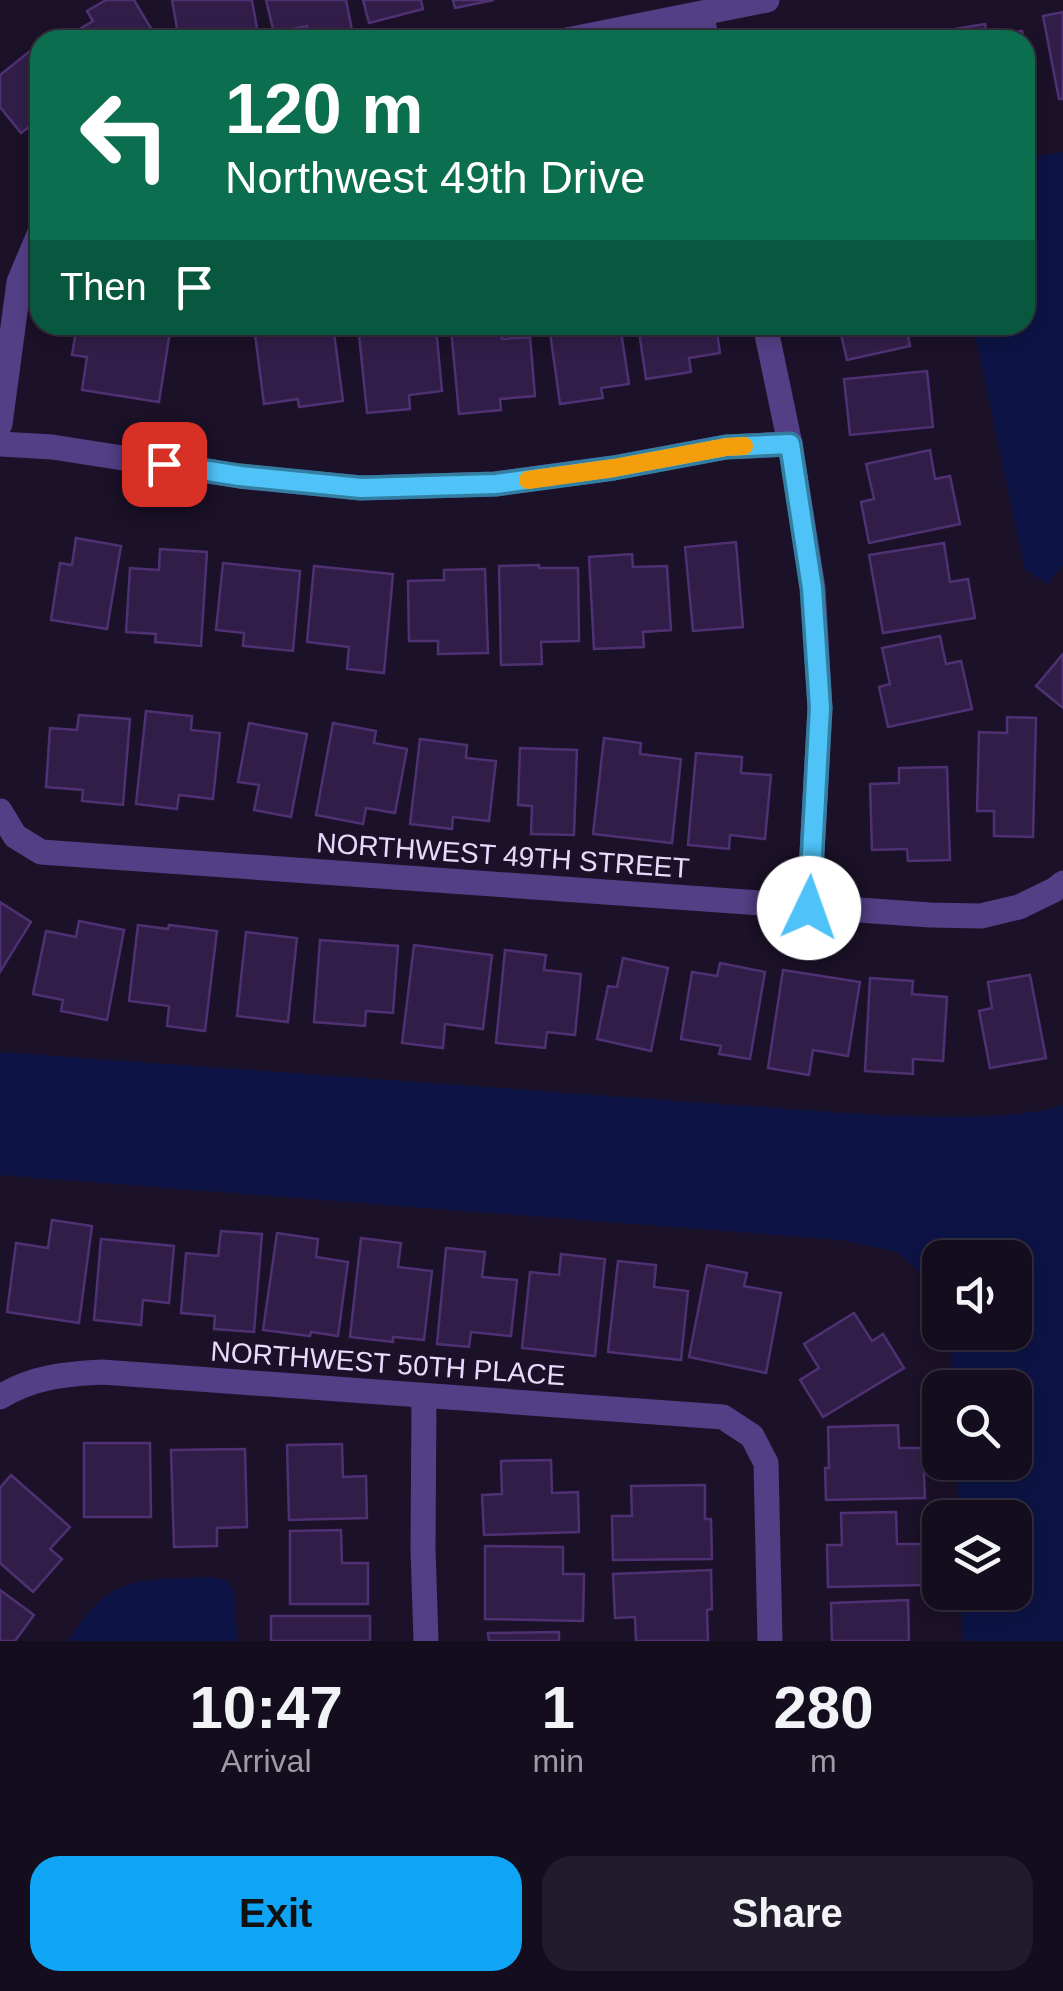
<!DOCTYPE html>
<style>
:root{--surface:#140d1e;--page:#211b2b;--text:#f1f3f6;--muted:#9d9ca4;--line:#332d3c;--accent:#0fa4f4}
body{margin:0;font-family:Helvetica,sans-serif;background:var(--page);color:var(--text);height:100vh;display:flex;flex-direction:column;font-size:38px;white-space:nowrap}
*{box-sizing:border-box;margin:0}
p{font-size:32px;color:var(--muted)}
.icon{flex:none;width:55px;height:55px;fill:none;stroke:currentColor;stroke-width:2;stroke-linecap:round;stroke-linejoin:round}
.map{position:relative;height:1641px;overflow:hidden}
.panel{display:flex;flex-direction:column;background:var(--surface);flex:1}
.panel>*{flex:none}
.banner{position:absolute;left:30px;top:30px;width:1005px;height:305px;border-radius:30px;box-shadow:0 5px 15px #0003,0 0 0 2px var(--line);background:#0b6e4f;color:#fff;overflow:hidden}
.tools{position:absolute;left:922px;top:1240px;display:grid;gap:20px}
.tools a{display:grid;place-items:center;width:110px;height:110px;border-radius:20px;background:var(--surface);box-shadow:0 5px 15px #0003,0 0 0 2px var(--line);font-size:50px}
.pin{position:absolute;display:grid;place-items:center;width:85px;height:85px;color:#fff;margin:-42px;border-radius:20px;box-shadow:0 5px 15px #0006}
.me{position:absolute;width:110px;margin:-55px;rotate:3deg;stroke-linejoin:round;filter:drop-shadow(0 0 8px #0008)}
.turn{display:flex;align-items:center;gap:35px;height:210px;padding:0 30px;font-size:45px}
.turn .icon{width:130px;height:130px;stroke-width:2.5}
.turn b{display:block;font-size:70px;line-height:85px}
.then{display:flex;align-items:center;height:95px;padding:0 30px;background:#0003;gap:20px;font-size:38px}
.eta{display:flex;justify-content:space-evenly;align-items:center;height:170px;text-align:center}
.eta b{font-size:60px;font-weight:600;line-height:70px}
.button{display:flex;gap:20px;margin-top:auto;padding:20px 30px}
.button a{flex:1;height:115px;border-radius:30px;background:var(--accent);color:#111;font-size:40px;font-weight:600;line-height:115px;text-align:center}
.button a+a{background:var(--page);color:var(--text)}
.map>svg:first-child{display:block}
.water{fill:#0d1445}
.building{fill:#311e48;stroke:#4f3173;stroke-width:2.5}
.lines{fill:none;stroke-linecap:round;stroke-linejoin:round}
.street{stroke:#533f85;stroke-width:25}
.route-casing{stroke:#337fa1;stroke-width:25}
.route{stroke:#4fc3f7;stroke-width:18}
.slow{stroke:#f59e0b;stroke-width:18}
.labels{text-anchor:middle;stroke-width:10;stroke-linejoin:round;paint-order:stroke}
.street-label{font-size:28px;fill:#e7dafd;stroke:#1b1128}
</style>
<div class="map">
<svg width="1063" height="1641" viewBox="0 0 1063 1641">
<rect width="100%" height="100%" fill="#1b1128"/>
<g class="water">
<polygon points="1063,152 1063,565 1048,584 1025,570 973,325 1025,325 1025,159"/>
<path d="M0 1052 887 1116C939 1116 1014 1121 1063 1105V1641H963L961 1593 1015 1592V1518L958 1517 956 1463 1015 1462V1388L953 1387 951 1333 1015 1332V1258H940V1299L934 1285 897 1252 841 1240 0 1175Z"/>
<path d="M211 1577 228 1581 235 1595 237 1641H68C77 1629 86 1614 97 1603 127 1574 172 1580 211 1577Z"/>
</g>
<g class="building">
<polygon points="106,0 134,0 158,40 68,40 66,37 93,21 87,11"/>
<polygon points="172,0 252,0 259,40 179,40"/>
<polygon points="266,0 346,0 352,30 310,39 307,26 274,33"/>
<polygon points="363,0 421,0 423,9 369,23"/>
<polygon points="453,0 494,0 455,8"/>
<polygon points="1063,12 1063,99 1059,99 1043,16"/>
<polygon points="985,24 987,36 1022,31 1024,40 945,40 943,31"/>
<polygon points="1025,46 1034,95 1025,96"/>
<polygon points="30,51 40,64 40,132 33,124 21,133 0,107 0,75"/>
<polygon points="77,325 171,325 159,402 82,390 87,357 72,355"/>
<polygon points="294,325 333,325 343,401 299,407 298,399 264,404 255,334 295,329"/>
<polygon points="358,325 406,325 407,330 436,327 442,391 409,395 410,409 367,413"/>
<polygon points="501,325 502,339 530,337 535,396 500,399 501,410 459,414 451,329"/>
<polygon points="549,325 620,325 629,384 601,388 603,398 560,404"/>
<polygon points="638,325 716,325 720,353 689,358 691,372 646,379"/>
<polygon points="826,325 906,325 910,346 847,360 839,326 827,328"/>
<polygon points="927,371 933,427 850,435 844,379"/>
<polygon points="930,450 935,479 950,476 960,524 869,543 861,502 874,499 866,464"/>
<polygon points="76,538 121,546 107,629 51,620 60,563 72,565"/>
<polygon points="736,542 743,627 693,631 685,547"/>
<polygon points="944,543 950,582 968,579 975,618 883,633 869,555"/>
<polygon points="160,549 207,552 201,646 155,642 156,634 126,632 130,568 159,570"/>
<polygon points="632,554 633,567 667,566 671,630 643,632 644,647 594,649 589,557"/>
<polygon points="223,563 300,571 293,651 243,646 244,633 216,630"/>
<polygon points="539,565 539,568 578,568 579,641 541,642 542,664 501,665 499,566"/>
<polygon points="314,566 393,574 384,673 347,669 349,647 307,642"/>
<polygon points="485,569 488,653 438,654 438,641 409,641 408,581 444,580 444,570"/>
<polygon points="940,636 946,664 961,661 972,709 888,727 879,687 890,684 882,648"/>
<polygon points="1063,654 1063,708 1036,686"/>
<polygon points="146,711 192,716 191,730 220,733 213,799 179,795 177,809 136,804"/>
<polygon points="79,715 130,719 123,805 82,801 83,790 46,787 50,728 77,730"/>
<polygon points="1007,717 1036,718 1033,837 994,836 994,811 977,811 979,732 1007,733"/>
<polygon points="249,723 307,734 291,817 254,810 259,785 238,782"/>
<polygon points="333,723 376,731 374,743 407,749 395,813 366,808 363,824 316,815"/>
<polygon points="604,738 641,743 640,754 681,759 672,843 593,834"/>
<polygon points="420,739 467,745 466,758 496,761 489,821 453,817 452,829 410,824"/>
<polygon points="520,748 577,750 574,835 531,834 532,806 518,805"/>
<polygon points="696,753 742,757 741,773 771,775 765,839 730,835 729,849 688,845"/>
<polygon points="947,767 950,860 908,861 907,849 872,850 870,784 899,783 899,768"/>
<polygon points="0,902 31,922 0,972"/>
<polygon points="79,921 124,930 107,1020 61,1011 63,1000 33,994 46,931 76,937"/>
<polygon points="138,925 168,929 169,925 217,931 205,1031 167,1026 169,1006 129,1001"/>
<polygon points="246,932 297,938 288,1022 237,1016"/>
<polygon points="320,940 398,946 393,1013 366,1011 365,1026 314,1022"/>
<polygon points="414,945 492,955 483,1029 445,1024 443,1048 402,1043"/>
<polygon points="505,950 546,955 544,970 581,974 575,1035 547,1032 545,1048 496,1043"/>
<polygon points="623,958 668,968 651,1051 597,1039 608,986 617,987"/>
<polygon points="720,963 765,972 750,1059 719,1054 721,1046 681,1039 692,972 717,976"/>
<polygon points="783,970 860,982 848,1056 813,1050 809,1075 768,1068"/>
<polygon points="1030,975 1046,1058 990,1068 979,1011 992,1008 988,982"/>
<polygon points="870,978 913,981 912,994 947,997 943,1061 913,1059 913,1074 865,1071"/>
<polygon points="52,1220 92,1226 79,1323 7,1312 16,1243 48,1248"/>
<polygon points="221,1231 262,1234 254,1332 214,1329 215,1316 181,1313 186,1253 218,1256"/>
<polygon points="277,1233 318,1239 316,1257 348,1262 338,1336 311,1332 310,1336 263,1330"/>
<polygon points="361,1238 401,1243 398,1267 432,1271 424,1340 393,1337 393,1342 350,1337"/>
<polygon points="101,1239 174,1246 169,1303 143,1300 141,1325 94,1320"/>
<polygon points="446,1248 485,1252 482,1277 517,1280 511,1336 471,1332 469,1347 437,1344"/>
<polygon points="561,1254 605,1259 595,1356 522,1348 530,1272 559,1275"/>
<polygon points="618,1261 656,1265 654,1287 688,1291 681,1360 608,1352"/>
<polygon points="707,1265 747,1273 744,1286 781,1293 766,1373 689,1357"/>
<polygon points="854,1313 872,1341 883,1334 904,1368 823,1417 800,1380 819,1368 804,1344"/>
<polygon points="898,1425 899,1448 923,1448 925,1498 826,1500 825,1468 829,1468 828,1427"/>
<polygon points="84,1443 150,1443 151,1517 84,1517"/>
<polygon points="342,1444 343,1477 366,1476 367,1518 289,1520 287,1445"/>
<polygon points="245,1449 247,1527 217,1528 217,1546 174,1547 171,1450"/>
<polygon points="551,1460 552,1493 578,1492 579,1532 484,1535 482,1495 502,1494 501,1461"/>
<polygon points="11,1475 70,1527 50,1549 62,1559 33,1592 0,1563 0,1488"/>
<polygon points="705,1485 705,1519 711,1519 712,1559 613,1560 612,1516 632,1516 631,1486"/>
<polygon points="896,1512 897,1544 923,1544 925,1585 828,1587 827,1545 842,1545 841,1513"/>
<polygon points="341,1530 342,1563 368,1563 368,1604 290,1604 290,1531"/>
<polygon points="485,1546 563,1547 563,1574 584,1574 583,1621 485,1619"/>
<polygon points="711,1570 712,1609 707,1610 708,1641 636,1641 635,1617 615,1618 613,1574"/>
<polygon points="0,1590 34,1615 15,1641 0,1641"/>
<polygon points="908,1600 909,1641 832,1641 831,1603"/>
<rect x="271" y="1616" width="99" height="25"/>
<polygon points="559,1632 559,1641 489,1641 488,1633"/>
</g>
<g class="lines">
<g class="street">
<polyline points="701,14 707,40"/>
<polyline points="567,40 767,0"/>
<polyline points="765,325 790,444 813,588 820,708 809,907"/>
<polyline points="0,424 19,282 40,232"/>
<polyline points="0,444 52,447 239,476 361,488 495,484 613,468 726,447 790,444"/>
<polyline points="0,811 15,836 41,852 930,915 981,916 1019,907 1054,890 1063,883"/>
<path d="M0 1397C32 1377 65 1374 102 1372L723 1417 752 1436 766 1463 770 1641"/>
<polyline points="424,1397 423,1549 426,1641"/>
</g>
</g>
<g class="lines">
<defs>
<polyline id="route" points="164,464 240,476 361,488 496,484 614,468 726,447 790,444 812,588 820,708 809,908"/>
</defs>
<use href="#route" class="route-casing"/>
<use href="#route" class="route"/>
<polyline class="slow" points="528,480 614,468 726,447 744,446"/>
</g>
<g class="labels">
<g class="street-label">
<text transform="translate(503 855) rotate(4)" y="10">NORTHWEST 49TH STREET</text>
<text transform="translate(388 1363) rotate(4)" y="10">NORTHWEST 50TH PLACE</text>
</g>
</g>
</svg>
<div class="tools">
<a><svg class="icon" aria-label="sound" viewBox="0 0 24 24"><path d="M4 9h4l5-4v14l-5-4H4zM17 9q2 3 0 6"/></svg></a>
<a><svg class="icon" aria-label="search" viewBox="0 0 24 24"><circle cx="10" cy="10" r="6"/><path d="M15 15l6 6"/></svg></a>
<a><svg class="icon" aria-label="layers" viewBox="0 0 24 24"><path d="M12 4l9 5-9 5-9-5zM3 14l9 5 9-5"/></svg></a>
</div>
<div class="pin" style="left:164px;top:464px;background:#d93025"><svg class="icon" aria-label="arrive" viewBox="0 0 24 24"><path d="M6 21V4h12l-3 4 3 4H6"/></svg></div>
<svg class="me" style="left:809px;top:908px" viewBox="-20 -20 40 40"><circle r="19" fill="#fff"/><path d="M0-13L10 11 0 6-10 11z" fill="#4fc3f7"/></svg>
<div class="banner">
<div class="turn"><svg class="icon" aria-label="left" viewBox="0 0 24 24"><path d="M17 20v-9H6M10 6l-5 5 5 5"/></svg><div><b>120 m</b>Northwest 49th Drive</div></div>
<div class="then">Then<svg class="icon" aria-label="arrive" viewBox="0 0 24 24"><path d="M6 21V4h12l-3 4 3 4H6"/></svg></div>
</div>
</div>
<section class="panel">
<div class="eta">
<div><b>10:47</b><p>Arrival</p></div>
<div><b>1</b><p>min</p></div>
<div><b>280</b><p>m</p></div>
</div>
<div class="button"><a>Exit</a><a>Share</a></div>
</section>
